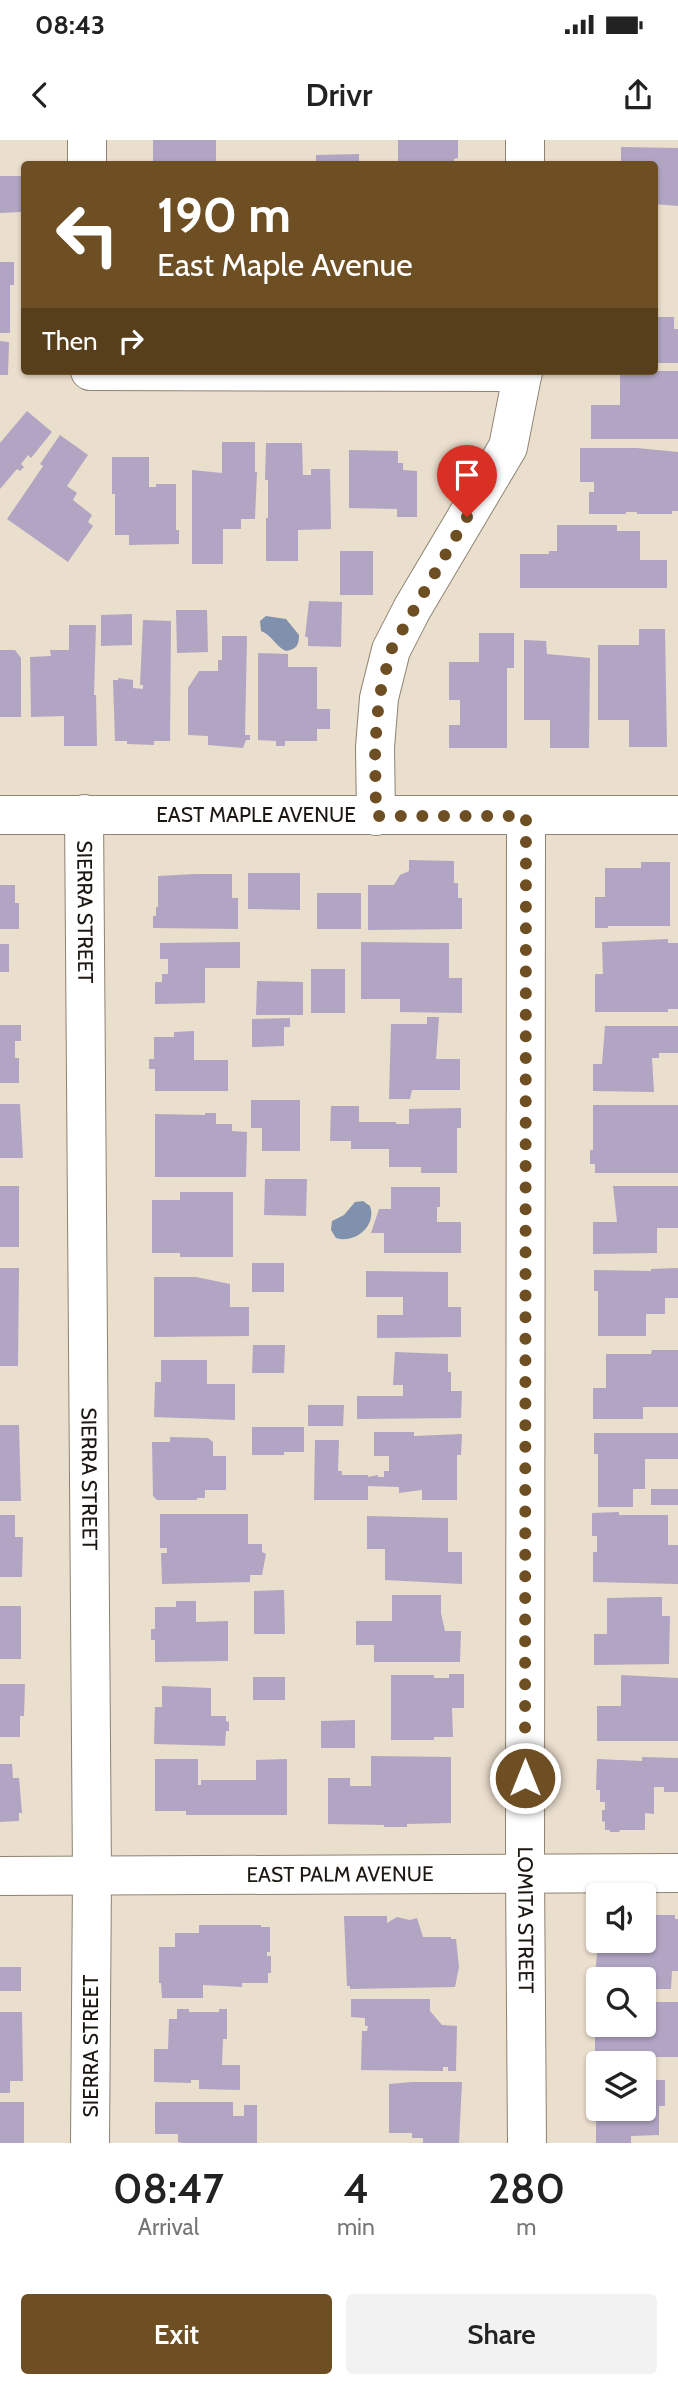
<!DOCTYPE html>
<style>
:root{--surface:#fff;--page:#f2f2f2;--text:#222;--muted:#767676;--accent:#6d4f23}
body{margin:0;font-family:Cabin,sans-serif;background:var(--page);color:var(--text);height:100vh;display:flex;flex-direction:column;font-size:26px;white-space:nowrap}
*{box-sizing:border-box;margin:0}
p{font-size:23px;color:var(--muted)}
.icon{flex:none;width:38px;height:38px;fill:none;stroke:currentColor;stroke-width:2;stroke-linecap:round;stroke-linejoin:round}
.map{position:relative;height:2003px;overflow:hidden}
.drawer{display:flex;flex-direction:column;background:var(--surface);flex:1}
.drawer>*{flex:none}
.top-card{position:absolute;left:21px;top:21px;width:637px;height:214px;border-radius:7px;box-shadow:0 2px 5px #0004;background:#6d4f23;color:#fff;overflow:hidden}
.buttons{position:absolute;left:586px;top:1743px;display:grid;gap:14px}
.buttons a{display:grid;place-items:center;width:70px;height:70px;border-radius:7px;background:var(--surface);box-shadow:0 2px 5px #0004;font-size:35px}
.pin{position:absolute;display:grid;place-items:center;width:60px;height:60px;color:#fff;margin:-72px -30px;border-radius:50% 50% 50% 0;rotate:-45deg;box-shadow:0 0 7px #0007}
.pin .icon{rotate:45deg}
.me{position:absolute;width:77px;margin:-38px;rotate:0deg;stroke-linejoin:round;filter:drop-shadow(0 0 5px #0008)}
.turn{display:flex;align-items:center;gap:24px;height:147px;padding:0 21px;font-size:32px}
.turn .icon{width:91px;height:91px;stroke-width:2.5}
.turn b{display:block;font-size:49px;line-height:60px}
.then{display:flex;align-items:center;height:66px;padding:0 21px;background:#0003;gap:14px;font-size:26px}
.eta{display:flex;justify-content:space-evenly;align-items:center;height:119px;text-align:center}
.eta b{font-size:42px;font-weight:600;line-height:49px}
.primary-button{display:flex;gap:14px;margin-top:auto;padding:14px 21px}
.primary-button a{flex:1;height:80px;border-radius:7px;background:var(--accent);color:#fff;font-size:28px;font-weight:600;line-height:80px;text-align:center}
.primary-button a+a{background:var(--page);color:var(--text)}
.status{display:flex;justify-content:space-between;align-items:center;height:49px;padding:0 35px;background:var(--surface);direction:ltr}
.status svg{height:19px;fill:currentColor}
header{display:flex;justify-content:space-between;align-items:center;height:91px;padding:0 21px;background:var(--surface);font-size:32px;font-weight:600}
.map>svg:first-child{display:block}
.water{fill:#7f91ac}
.building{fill:#b1a5c3}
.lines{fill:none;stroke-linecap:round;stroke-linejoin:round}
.minor-casing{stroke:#8e8373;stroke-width:40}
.minor{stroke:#fff;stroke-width:38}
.route{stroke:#6d4f23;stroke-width:12;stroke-dasharray:0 21.6}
.labels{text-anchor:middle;stroke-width:6;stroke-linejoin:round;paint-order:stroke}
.street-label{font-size:21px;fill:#1c1711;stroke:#fff}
</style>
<div class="status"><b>08:43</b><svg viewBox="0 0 49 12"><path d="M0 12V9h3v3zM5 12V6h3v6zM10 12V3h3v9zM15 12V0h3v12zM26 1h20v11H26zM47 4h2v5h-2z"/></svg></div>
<header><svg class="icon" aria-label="back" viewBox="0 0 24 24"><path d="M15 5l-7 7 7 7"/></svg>Drivr<svg class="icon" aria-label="share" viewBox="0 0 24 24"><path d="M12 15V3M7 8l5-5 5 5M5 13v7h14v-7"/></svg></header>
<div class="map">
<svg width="678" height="2003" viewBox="0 0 678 2003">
<rect width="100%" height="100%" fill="#eadecd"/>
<g class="water">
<path d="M266 476 286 479 299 495C299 506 296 509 286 511 275 506 273 496 261 491L260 481Z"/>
<path d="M363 1061 370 1066C377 1086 355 1104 336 1098L331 1090 332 1081 344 1075 355 1062Z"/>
</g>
<g class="building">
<polygon points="153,0 216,0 216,24 155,24 155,21 153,21"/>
<polygon points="398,0 458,0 458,18 454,19 454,24 398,24"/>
<polygon points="621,7 678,8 678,66 654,64 654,24 621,24"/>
<polygon points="359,14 359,24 316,24 316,15"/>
<polygon points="0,36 21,36 21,72 0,73"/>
<polygon points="0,122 14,122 14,145 10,145 10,193 0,193"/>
<polygon points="654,177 674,177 674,189 678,189 678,223 654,223"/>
<polygon points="0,201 9,202 8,235 0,235"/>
<polygon points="620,231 678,231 678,299 591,299 591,265 620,265"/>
<polygon points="27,271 52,292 31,318 28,315 21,324 24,327 20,331 17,329 0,349 0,303"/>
<polygon points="60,295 88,315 67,346 77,353 73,360 92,375 88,382 93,386 68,422 7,379 33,341 43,326 40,324"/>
<polygon points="222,302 255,302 255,332 257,332 255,379 241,379 241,389 223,389 223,424 192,424 192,330 222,333"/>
<polygon points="266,303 302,303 303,335 311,335 311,329 330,329 331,389 298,390 298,421 266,421 266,378 268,378 268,340 265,340"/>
<polygon points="580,308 637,308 678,312 678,371 672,371 672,374 637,374 637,372 626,372 626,374 589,374 589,352 594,352 594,342 580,342"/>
<polygon points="349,310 398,311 398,323 403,323 403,330 417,331 417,377 397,377 397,369 349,368"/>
<polygon points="112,317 149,317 149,347 156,347 156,344 176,344 176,390 179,390 179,404 129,405 129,395 115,395 115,354 112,354"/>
<polygon points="557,385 617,385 617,391 640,391 640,420 667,420 667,448 520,448 520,414 549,414 549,411 557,411"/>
<rect x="340" y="411" width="33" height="44"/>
<polygon points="309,461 342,462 341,507 308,506 308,497 305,497"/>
<polygon points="176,470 207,470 208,512 177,513"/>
<polygon points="132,474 132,505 101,506 101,475"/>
<polygon points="143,480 171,481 170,601 154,601 154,605 127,604 127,601 115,601 113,540 118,540 118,538 133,540 133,548 143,549 143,545 140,545"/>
<polygon points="69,485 96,485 94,555 96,555 97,606 64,606 64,576 31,577 30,517 51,516 50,510 69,510"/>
<polygon points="639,489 665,489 667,607 629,607 629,580 598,580 598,505 639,505"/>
<polygon points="479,493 514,493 514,528 507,528 507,608 449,608 449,585 460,585 460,560 449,560 449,522 479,522"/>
<polygon points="222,496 247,496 245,595 250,595 250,600 246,600 243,608 208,605 208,596 188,595 188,548 199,531 218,531 218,520 222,520"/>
<polygon points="524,500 546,501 547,514 590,518 589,608 550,608 550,580 524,580"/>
<polygon points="0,510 15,510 21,518 21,577 0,577"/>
<polygon points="258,513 288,514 288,527 317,527 317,569 330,569 330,589 317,589 317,601 285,601 285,606 276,606 276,601 258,600"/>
<polygon points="409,720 454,721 454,743 458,743 458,758 462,758 462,789 368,790 368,745 394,745 400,735 409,731"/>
<polygon points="641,722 670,722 670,786 608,786 608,788 595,788 595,757 605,757 605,728 641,728"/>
<polygon points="248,733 300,733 300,770 248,769"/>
<polygon points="195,734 232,734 232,758 238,758 238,789 153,788 153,776 156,776 156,767 158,767 158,736"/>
<polygon points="0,745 15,745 15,763 19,763 19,789 0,789"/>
<rect x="317" y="753" width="44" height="36"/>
<polygon points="668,799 668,803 678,803 678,869 668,869 668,872 595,872 595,834 603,834 602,802"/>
<polygon points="240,802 240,828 205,828 205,863 155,864 155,842 162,842 162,834 168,834 168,819 160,819 160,803"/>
<polygon points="361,802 449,803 449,838 462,838 462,873 400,872 400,859 361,859"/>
<rect x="0" y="804" width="9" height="28"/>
<rect x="311" y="829" width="34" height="44"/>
<polygon points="257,841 303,842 303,875 256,875"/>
<polygon points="427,877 439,877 436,919 460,919 460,950 412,950 410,959 389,959 391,884 427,884"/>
<polygon points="290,878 290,887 284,887 284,906 252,907 252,879"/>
<polygon points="0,885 21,885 21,901 15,901 15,918 19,918 19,943 0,943"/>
<polygon points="605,886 678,886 678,913 659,913 659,918 652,918 654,952 593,951 593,924 602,924"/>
<polygon points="194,891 194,920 228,920 228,951 155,951 155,929 149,929 149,919 154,919 154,897 174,897 174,892"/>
<polygon points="251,960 300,960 300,1011 262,1011 262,988 251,988"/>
<polygon points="0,964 20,964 23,1018 0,1018"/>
<polygon points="593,965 678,965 678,1033 595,1033 595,1024 590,1024 590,1010 593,1010"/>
<polygon points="331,966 359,966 359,982 396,982 396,984 409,984 409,969 461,968 461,988 457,988 457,1033 421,1033 421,1027 389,1027 389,1009 351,1009 351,1001 330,1001"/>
<polygon points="205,973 216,973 216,984 232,984 232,991 247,992 246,1037 155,1037 155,974 205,975"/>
<polygon points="265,1039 307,1039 306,1076 264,1075"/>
<rect x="0" y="1046" width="19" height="61"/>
<polygon points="613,1046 678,1046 678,1088 657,1088 657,1113 593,1114 593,1082 617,1082"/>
<polygon points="391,1047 440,1047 440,1067 437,1067 437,1082 461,1082 461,1113 384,1113 384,1093 371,1093 379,1069 391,1069"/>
<polygon points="180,1052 233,1052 233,1117 180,1117 180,1113 152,1113 152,1060 180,1060"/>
<rect x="252" y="1123" width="32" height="29"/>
<polygon points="0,1128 19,1128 18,1226 0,1226"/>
<polygon points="678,1128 678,1158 665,1158 665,1174 646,1174 646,1196 598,1196 598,1151 594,1151 594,1130 651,1131 651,1129"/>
<polygon points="366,1131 448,1132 448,1167 461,1167 461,1197 377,1198 377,1175 403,1175 403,1157 366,1157"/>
<polygon points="154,1137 196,1137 230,1144 230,1167 249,1167 249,1196 154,1197"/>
<polygon points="253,1205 285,1205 284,1233 252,1233"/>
<polygon points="652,1210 678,1210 678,1267 643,1267 643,1279 593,1279 593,1248 606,1248 606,1214 651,1214"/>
<polygon points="395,1212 448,1214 448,1232 451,1232 451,1251 462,1251 461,1278 357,1279 357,1256 403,1256 403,1245 393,1245"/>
<polygon points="161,1220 207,1220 207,1244 235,1244 235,1280 154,1277 155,1242 161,1242"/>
<polygon points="308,1265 344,1265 343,1286 308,1286"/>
<polygon points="0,1285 19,1285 21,1361 0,1361"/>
<polygon points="252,1287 304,1287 304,1312 284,1312 284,1315 252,1315"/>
<polygon points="374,1292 414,1292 414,1296 462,1294 461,1315 457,1315 457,1360 422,1360 422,1350 399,1353 399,1347 368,1346 368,1360 314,1360 315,1300 339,1300 338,1331 342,1331 342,1335 368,1335 368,1337 378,1335 378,1337 384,1337 384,1331 389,1331 389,1316 374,1316"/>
<polygon points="594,1293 678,1293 678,1319 645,1319 645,1349 633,1349 633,1367 598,1367 598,1314 594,1314"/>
<polygon points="170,1297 208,1298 213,1302 213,1316 226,1316 226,1350 205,1350 205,1358 197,1358 197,1360 157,1360 153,1356 152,1302 170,1302"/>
<rect x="651" y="1349" width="27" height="16"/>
<polygon points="619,1372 619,1375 668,1375 668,1405 678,1405 678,1444 593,1442 593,1412 597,1412 597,1396 592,1396 592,1373"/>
<polygon points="160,1374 248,1374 248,1404 262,1404 262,1412 266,1414 262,1435 250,1435 250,1442 162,1444 161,1413 167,1413 167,1408 160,1408"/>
<polygon points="0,1375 15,1375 15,1397 23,1397 22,1437 0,1437"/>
<polygon points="367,1376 448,1378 448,1412 462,1412 462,1444 385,1440 385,1409 367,1409"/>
<polygon points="284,1450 285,1494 254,1494 254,1451"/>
<polygon points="392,1455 441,1455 441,1473 445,1491 461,1491 460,1522 374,1522 374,1505 356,1505 356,1481 392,1481"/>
<polygon points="652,1457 662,1457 662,1476 670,1476 669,1524 594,1525 594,1494 607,1494 607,1458"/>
<polygon points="176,1461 196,1461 196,1482 228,1481 228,1521 155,1522 155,1500 151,1500 151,1489 155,1489 155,1467 176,1467"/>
<rect x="0" y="1466" width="21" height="53"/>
<polygon points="449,1534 464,1534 464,1568 452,1568 453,1597 434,1597 434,1600 391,1600 391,1535 434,1535 434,1538 449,1538"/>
<polygon points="621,1535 678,1538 678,1601 597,1601 597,1566 621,1566"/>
<rect x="253" y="1537" width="32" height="23"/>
<polygon points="0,1544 25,1544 24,1576 20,1576 20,1597 0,1597"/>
<polygon points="162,1546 211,1548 211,1576 226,1576 226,1581 229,1582 229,1591 226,1591 225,1606 154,1604 155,1567 162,1567"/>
<polygon points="355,1580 355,1608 321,1608 321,1581"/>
<polygon points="371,1616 451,1617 451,1683 407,1684 407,1687 384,1687 384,1685 328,1684 328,1638 350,1638 350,1646 371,1646"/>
<polygon points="642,1617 678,1618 678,1652 664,1652 664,1647 654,1647 654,1674 645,1673 645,1690 620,1690 619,1692 610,1692 610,1690 605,1690 605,1682 602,1681 602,1670 605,1670 605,1662 600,1662 600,1650 596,1650 597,1619 642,1621"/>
<polygon points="155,1619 198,1619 198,1645 201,1645 201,1640 256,1640 256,1620 287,1619 287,1675 186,1675 186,1671 155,1671"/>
<polygon points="0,1624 12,1624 13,1638 19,1638 22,1673 19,1673 19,1681 0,1682"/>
<polygon points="644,1775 675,1775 675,1779 678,1779 678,1831 672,1831 671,1849 644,1849 644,1839 598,1839 598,1849 594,1849 598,1801 644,1801"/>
<polygon points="344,1776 387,1776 387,1783 397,1777 410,1780 417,1778 423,1797 451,1797 451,1799 456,1799 459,1827 455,1847 350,1849 350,1846 347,1846"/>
<polygon points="199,1785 261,1785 261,1787 270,1787 270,1812 267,1812 267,1816 271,1816 271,1833 268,1833 268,1843 242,1843 242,1847 203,1845 203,1858 162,1858 161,1843 159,1843 159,1807 175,1807 175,1793 199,1793"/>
<rect x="0" y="1827" width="21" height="24"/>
<polygon points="351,1859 430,1859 430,1871 442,1885 457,1886 456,1931 448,1931 448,1927 443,1927 443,1931 361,1930 362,1891 367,1891 368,1886 365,1886 365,1878 351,1877"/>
<polygon points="644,1862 678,1862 678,1917 635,1917 635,1923 598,1923 598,1930 595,1930 595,1895 601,1895 601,1885 644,1885"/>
<polygon points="177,1869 189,1869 189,1872 219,1872 219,1869 227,1869 227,1899 223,1899 222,1925 240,1925 240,1950 199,1949 199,1940 191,1940 191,1943 154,1942 154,1909 168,1909 169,1879 177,1879"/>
<polygon points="0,1872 22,1872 23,1941 10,1941 10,1953 0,1953"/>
<polygon points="644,1940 665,1940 665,1966 659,1966 659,1995 631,1996 631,2003 596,2003 596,1977 620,1977 620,1969 644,1969"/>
<polygon points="412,1942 462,1942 459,2003 423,2003 423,1998 412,1998 412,1993 389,1993 389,1944"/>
<rect x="0" y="1962" width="24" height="41"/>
<polygon points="155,1962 233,1962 233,1976 244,1976 244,1965 257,1965 257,2003 183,2003 178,2002 178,1994 155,1994"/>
</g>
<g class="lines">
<defs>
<g id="minor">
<polyline points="87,0 87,24"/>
<polyline points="525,24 525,0"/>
<polyline points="90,231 523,232"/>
<path id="s1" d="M84 674 92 1735 90 2003"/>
<path id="s2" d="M0 675H678"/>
<polyline points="376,676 375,607 379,558 391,510 412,469 508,307 523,231"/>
<path id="s3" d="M526 676 525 1734 527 2003"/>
<path id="s4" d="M0 1736 678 1733"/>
</g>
</defs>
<use href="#minor" class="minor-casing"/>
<use href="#minor" class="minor"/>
</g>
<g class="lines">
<polyline class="route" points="467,377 391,510 379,558 375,607 376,676 526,676 525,1638"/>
</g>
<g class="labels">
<g class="street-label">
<text dy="7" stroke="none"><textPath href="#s2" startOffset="256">EAST MAPLE AVENUE</textPath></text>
<text dy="7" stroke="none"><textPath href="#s1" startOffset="98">SIERRA STREET</textPath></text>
<text dy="7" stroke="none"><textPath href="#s1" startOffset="665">SIERRA STREET</textPath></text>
<text dy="7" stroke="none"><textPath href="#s4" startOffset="340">EAST PALM AVENUE</textPath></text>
<text dy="7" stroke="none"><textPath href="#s3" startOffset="1104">LOMITA STREET</textPath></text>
<text transform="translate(91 1906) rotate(-90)" y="7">SIERRA STREET</text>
</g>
</g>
</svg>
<div class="buttons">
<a><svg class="icon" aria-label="sound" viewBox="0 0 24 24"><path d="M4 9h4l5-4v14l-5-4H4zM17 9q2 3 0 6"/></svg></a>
<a><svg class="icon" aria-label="search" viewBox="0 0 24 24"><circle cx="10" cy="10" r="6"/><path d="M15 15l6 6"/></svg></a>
<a><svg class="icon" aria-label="layers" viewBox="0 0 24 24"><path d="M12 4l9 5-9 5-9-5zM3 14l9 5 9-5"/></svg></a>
</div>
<div class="pin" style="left:467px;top:377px;background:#d93025"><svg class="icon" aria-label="arrive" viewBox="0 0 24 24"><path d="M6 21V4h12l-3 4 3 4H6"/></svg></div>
<svg class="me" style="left:525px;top:1638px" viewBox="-20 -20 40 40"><circle r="17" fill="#6d4f23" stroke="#fff" stroke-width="3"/><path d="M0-11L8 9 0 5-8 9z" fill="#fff"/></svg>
<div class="top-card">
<div class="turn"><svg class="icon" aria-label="left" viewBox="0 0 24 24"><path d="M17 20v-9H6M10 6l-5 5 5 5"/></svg><div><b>190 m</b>East Maple Avenue</div></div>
<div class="then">Then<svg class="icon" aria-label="right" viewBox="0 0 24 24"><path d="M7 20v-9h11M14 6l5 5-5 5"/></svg></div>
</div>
</div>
<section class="drawer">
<div class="eta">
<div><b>08:47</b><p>Arrival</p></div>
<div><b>4</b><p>min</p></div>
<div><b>280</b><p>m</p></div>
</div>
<div class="primary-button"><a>Exit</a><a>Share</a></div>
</section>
